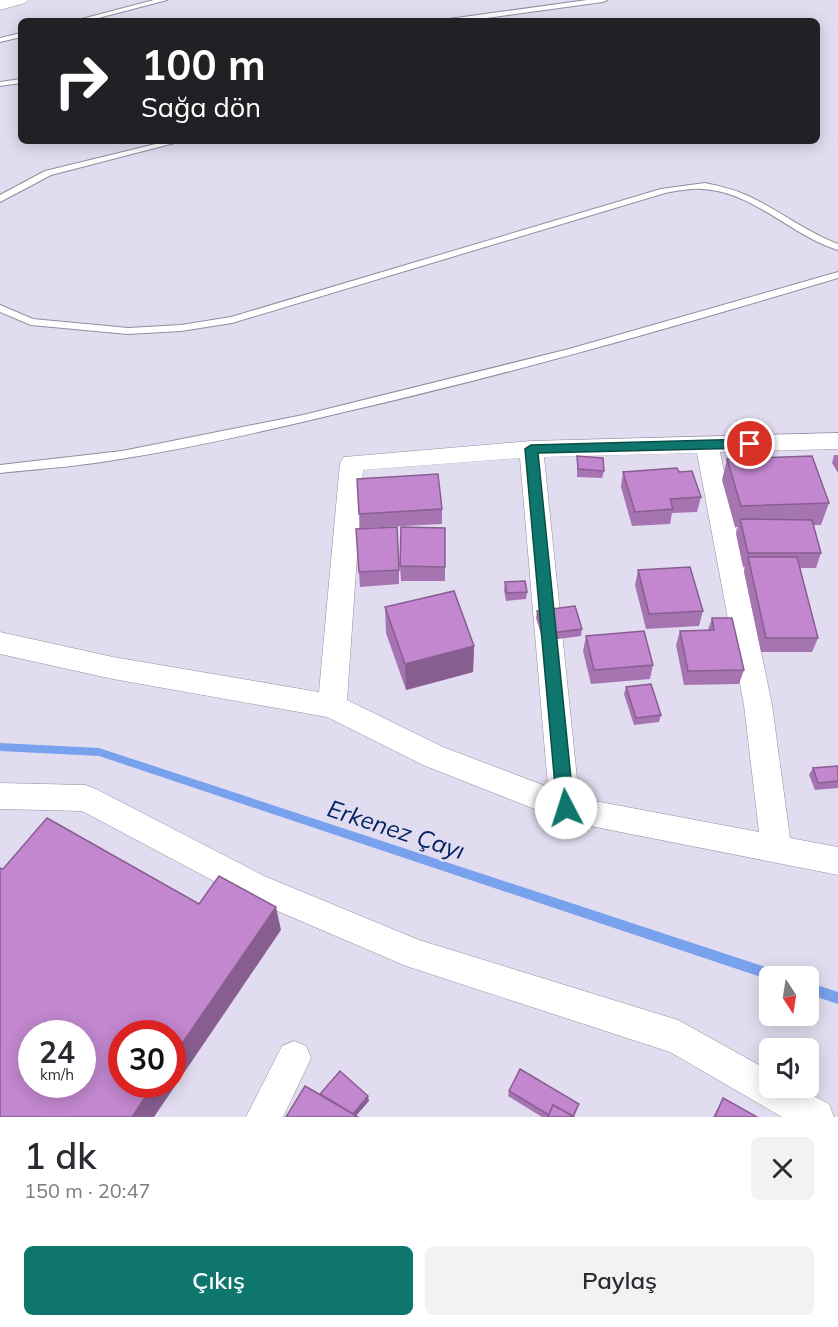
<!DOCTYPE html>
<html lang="tr">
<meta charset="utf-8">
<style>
:root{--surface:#fff;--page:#f2f2f3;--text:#2b2b33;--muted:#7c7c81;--accent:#0f766e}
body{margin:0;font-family:Mulish,sans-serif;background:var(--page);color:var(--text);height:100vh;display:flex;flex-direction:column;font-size:22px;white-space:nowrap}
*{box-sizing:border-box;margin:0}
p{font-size:20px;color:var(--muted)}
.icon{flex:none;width:33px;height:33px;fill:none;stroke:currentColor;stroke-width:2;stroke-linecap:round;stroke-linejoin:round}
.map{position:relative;height:1117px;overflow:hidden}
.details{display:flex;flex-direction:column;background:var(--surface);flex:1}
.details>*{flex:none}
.guide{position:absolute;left:18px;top:18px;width:802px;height:126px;border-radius:9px;box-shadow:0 3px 15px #0003;background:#202124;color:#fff;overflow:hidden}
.needle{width:39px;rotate:168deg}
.controls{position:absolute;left:759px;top:966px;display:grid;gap:12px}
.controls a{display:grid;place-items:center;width:60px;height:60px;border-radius:9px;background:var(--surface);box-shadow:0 3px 15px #0003;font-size:30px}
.speed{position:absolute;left:18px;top:1020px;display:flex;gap:12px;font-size:30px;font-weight:700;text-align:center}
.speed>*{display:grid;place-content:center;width:78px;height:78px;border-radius:50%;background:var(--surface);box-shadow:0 3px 15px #0003;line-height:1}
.speed small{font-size:15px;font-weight:400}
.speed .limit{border:9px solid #d22;background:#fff;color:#111}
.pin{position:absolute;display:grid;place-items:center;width:51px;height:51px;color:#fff;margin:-26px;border:3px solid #fff;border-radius:50%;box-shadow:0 2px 6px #0007}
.me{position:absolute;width:66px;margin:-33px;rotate:355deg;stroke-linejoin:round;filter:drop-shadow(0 0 4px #0008)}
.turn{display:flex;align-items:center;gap:21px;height:126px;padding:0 24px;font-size:27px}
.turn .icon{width:78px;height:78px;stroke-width:2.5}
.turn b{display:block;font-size:42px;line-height:51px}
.round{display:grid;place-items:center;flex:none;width:63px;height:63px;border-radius:9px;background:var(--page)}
.head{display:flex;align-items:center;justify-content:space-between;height:102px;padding:0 24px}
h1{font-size:36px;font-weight:600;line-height:45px}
.primary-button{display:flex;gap:12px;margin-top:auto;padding:12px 24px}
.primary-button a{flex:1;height:69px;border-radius:9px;background:var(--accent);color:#fff;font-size:24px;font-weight:600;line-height:69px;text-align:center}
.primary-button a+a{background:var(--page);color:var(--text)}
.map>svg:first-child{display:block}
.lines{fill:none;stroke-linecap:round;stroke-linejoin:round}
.stream{fill:#78a2ed;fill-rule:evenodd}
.lane-casing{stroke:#928c9f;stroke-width:2}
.street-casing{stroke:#928c9f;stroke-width:1}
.lane{fill:#fff;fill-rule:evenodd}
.street{fill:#fff;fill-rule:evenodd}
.wall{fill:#a774b2}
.shaded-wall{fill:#885e91}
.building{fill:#c287cf;stroke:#885e91;stroke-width:1.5;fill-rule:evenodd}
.route{fill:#0f766e;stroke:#0a4d48;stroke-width:1.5}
.labels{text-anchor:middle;stroke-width:5;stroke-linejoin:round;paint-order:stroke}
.near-water-label{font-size:24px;font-style:italic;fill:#042464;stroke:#e2dcf0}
</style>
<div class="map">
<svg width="838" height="1117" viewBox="0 0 838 1117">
<rect width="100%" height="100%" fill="#e2dcf0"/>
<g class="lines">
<g class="stream">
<polygon points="0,743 99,748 775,970 779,972 781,976 770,976 770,980 99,756 0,751"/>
<polygon points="808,982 838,992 838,1004 808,994"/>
</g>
<defs>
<g id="lane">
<polygon points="154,0 167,0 87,21 74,21"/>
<polygon points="587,0 607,0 603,2 465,21 445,21 449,19"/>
<polygon points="21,33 21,37 0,42 0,38"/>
<polygon points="21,79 21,83 0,86 0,82"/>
<polygon points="168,141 182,141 51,175 0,202 0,195 45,171"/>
<path d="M705 183C719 186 733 189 746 195 778 209 805 232 838 244V250C791 236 753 191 702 189 690 188 677 191 665 193L232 323 181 331 128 334 31 325 0 312V305L33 319 128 328 181 325 231 317 661 189Z"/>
<path d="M838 272V278C674 327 510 374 344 412 266 431 187 449 108 461 72 467 36 469 0 473V465L122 451 303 415 569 349Z"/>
</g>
<g id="street">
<polygon points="0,0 28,0 25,3 0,10"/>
<path d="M838 433V449L720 452 772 705 790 838 838 847V875L565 821 423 765 327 717 113 679 0 654V632L113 657 319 692 340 463 344 457 531 441ZM697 453 744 705 759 832 579 798 544 457ZM520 458 548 787 443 747 347 700 363 470Z"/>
<polygon points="0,783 85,785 96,789 264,876 419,940 678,1020 770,1071 770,1088 799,1088 829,1104 834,1117 782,1117 670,1052 406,966 242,896 82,811 0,809"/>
<polygon points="294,1041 306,1046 311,1058 283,1117 246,1117 282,1046"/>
</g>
</defs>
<use href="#lane" class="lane-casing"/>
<use href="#street" class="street-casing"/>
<use href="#lane" class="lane"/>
<use href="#street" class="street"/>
</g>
<g class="wall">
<polygon points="834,455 838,455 838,473 832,463"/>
<polygon points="577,456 604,471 602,478 577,477"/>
<polygon points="727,459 829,503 821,525 813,525 821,553 816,568 800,568 818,638 812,652 761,652 744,572 745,567 743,567 736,534 738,527 735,527 722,480"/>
<polygon points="623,472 679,472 701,497 697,512 672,513 670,524 632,526 621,487"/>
<polygon points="357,479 442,509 442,524 366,528 399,570 399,584 360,587 356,529 360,529"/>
<polygon points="400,566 445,567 445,581 401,581"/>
<polygon points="638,570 703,611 699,626 646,629 635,585"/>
<polygon points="505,582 527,592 526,599 506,601 504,590"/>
<polygon points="385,607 474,646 473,672 406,690 386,633"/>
<polygon points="537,611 582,629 581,636 543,641 536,618"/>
<polygon points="712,618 744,670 739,684 684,685 676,645 680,631 708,630"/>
<polygon points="586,636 653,665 650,679 591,684 583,651"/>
<polygon points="626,687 661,715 659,722 634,725 624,694"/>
<polygon points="838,766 838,788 815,790 809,775 813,768"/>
<polygon points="509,1091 579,1104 574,1117 542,1117 508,1096"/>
<polygon points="723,1098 757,1117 713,1117"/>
</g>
<g class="shaded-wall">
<polygon points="474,646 473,672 406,690 405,664"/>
<polygon points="276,907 281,930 154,1117 132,1117 154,1084 172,1084 172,1058"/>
<polygon points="368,1096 369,1101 355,1117 351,1117"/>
</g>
<g class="building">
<polygon points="577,456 603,458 604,471 578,469"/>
<polygon points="812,456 829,503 741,506 727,459"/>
<polygon points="677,468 679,472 692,471 701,497 670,499 673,509 635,512 623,472"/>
<polygon points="438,474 442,509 359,514 357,479"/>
<polygon points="740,519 812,520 821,553 748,553"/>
<polygon points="397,527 399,570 359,572 356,529"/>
<polygon points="401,527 445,528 445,567 400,566"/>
<polygon points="748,557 797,557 818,638 766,638"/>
<polygon points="690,567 703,611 649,614 638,570"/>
<polygon points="525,581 527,592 507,593 505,582"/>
<polygon points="454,591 474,646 405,664 385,607"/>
<polygon points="575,606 582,629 544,634 537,611"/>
<polygon points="712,618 732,618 744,670 688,671 680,631 714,630"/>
<polygon points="644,631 653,665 594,670 586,636"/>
<polygon points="651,684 661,715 636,718 626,687"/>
<polygon points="838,766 838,781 818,783 813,768"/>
<path d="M47 818 199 904 219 876 276 907 172 1058V1034H122V1084H154L132 1117H0V868L3 869ZM32 1034H82V1084H32Z"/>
<polygon points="520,1069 579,1104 573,1116 553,1105 549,1115 509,1091"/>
<polygon points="340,1071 368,1096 353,1114 320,1094"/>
<polygon points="305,1086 358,1117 286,1117"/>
<polygon points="723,1098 757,1117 715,1117"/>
<polygon points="553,1105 574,1117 548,1117"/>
</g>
<polygon class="route" points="750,439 756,444 750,448 538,453 574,808 571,813 566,815 560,813 557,808 525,449 531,445"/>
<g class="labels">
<g class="near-water-label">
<text transform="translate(396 830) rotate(18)" y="8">Erkenez Çayı</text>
</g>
</g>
</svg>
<div class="controls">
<a><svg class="needle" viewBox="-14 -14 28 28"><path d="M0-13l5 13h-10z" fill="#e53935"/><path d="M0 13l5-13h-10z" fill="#7c7c81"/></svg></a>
<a><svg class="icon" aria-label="sound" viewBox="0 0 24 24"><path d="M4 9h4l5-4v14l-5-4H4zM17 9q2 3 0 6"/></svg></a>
</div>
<div class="speed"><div>24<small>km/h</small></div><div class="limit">30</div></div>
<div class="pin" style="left:750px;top:444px;background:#d93025"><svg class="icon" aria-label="arrive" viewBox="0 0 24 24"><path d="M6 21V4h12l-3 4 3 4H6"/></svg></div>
<svg class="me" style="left:566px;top:808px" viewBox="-20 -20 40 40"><circle r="19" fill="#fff"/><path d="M0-13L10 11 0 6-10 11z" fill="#0f766e"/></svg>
<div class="guide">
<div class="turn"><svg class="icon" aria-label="right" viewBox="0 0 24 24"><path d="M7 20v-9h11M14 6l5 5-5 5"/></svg><div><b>100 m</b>Sağa dön</div></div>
</div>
</div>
<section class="details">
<div class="head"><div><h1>1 dk</h1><p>150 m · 20:47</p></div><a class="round"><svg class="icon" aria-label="close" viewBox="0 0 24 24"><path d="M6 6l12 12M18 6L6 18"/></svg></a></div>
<div class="primary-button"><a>Çıkış</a><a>Paylaş</a></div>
</section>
